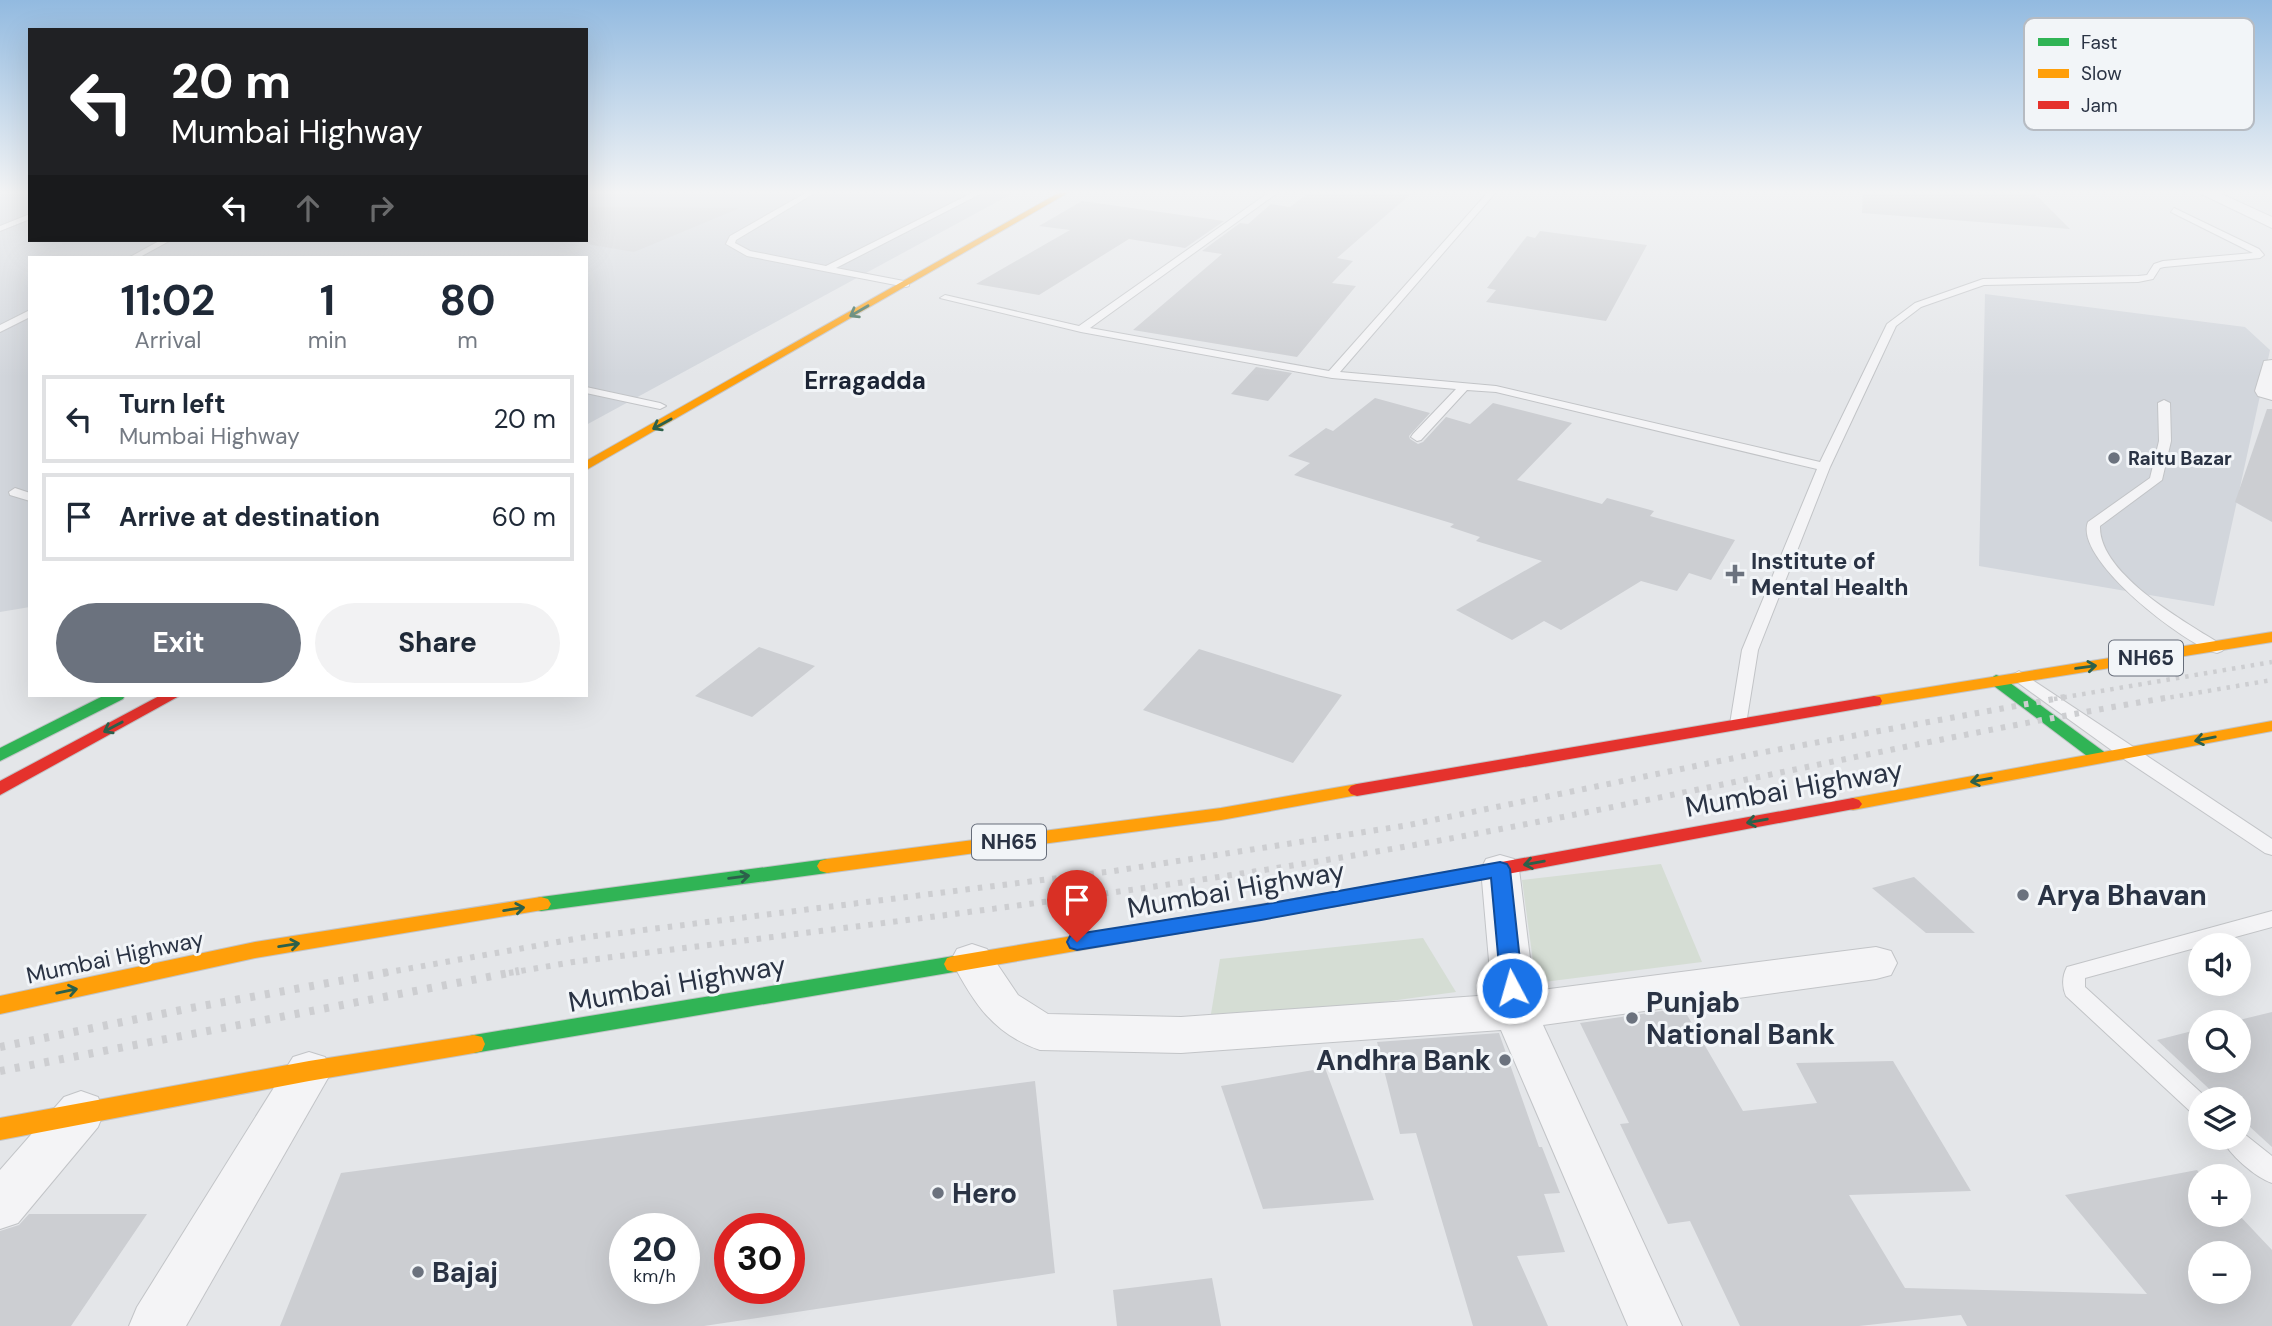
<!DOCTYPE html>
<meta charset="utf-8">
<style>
:root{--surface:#fff;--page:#f2f2f3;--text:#1f2937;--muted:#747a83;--line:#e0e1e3;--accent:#6b727e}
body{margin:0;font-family:"DM Sans",sans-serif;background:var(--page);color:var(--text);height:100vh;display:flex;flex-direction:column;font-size:26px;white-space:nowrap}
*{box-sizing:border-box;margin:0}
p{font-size:23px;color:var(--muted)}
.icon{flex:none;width:38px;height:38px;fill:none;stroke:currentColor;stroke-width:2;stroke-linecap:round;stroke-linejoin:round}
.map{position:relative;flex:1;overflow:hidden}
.details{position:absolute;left:28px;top:256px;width:560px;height:441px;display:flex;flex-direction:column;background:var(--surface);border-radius:0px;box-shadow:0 7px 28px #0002}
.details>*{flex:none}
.guide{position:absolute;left:28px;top:28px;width:560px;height:214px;border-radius:0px;box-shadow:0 7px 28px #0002;background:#202124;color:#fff;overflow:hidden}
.tools{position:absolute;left:2188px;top:933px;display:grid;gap:14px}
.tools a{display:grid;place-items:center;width:63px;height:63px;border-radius:50%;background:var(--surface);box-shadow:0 7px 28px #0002;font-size:35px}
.speed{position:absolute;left:609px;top:1213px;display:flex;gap:14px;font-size:35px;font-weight:700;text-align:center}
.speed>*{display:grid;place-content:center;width:91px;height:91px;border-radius:50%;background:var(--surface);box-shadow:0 7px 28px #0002;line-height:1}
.speed small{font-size:18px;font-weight:400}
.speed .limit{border:10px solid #d22;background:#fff;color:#111}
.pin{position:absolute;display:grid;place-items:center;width:60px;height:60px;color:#fff;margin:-72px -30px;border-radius:50% 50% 50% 0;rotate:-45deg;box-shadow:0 0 7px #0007}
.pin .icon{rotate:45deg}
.me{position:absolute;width:77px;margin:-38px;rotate:354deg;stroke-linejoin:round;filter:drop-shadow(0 0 5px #0008)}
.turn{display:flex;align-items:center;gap:24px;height:147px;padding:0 28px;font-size:32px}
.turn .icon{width:91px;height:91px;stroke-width:2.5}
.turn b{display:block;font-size:49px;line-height:60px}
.lanes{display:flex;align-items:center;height:66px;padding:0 28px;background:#0003;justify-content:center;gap:35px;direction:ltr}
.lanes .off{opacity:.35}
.eta{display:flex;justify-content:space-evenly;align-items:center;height:119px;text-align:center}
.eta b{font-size:42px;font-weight:700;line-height:49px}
.cta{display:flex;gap:14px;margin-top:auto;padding:14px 28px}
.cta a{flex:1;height:80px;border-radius:42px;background:var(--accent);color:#fff;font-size:28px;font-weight:700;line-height:80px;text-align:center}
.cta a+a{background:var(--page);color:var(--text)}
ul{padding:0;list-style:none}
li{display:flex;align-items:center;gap:21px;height:88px;margin:0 14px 10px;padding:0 14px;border:4px solid var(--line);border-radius:0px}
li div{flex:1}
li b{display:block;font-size:26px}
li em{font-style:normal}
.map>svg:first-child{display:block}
.built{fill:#d2d6dc}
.green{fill:#d5ddd4}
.building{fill:#ccced2;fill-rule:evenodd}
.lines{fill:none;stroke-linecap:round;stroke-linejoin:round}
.lane-casing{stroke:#c2c4c7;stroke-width:2}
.street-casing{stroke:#c2c4c7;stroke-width:2}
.fast-casing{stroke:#c2c4c7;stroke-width:2}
.slow-casing{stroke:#c2c4c7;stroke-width:2}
.jam-casing{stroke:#c2c4c7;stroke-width:2}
.lane{fill:#f4f4f6;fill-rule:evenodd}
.street{fill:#f4f4f6;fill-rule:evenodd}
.fast{fill:#30b455;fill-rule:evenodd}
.slow{fill:#ff9f0a;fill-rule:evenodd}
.jam{fill:#e5322d;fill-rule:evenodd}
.rail-far2{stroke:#cdced1;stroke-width:4.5;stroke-dasharray:3.5 6;stroke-linecap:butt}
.rail-far1{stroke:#cdced1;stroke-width:6;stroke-dasharray:4.5 8;stroke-linecap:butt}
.rail{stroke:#cdced1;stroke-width:8;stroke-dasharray:5 10;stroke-linecap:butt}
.oneway{stroke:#2c604a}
.route{fill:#1a73e8;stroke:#114b97;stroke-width:2}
.poi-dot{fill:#6b727e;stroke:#f2f5f8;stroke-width:2.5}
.labels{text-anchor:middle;stroke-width:6;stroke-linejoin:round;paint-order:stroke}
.far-poi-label{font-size:19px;font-weight:bold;fill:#2a3344;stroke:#f2f5f8;text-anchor:start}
.shield{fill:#f2f5f8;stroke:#666d7a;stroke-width:2}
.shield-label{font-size:21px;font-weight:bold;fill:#2a3344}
.poi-label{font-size:23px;font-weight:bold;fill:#2a3344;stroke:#f2f5f8;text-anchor:start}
.street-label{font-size:23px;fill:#2a3344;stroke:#f2f5f8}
.far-district-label{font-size:24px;font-weight:bold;fill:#1c2435;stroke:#f2f5f8}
.near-street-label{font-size:28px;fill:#2a3344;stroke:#f2f5f8}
.near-poi-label{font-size:28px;font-weight:bold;fill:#2a3344;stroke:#f2f5f8;text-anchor:start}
.key{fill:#f2f5f8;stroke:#b6bbc2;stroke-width:2}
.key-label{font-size:19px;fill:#2a3344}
</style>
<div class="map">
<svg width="2272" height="1326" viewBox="0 0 2272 1326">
<rect width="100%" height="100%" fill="#e4e6e9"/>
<g class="built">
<polygon points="0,191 30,191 30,240 586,240 586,191 1017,191 586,425 586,257 30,257 30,607 0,612"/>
<polygon points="1985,294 2245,327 2270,350 2214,606 1979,566"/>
</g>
<g class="green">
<polygon points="1661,864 1702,962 1536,983 1522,880"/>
<polygon points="1423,938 1456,992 1209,1026 1220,959"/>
</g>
<g class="building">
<polygon points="1311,191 1414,191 1337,258 1353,261 1332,283 1356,286 1297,357 1133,330 1222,254 1202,251 1240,223 1248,224 1271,204 1290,207"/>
<polygon points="1863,191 2032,191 2070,229 1862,213"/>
<polygon points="1082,201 1224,221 1185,248 1129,239 1039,295 976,284 1070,230 1039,226"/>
<polygon points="586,207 740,208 634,252 586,244"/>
<polygon points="1540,231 1647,245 1606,321 1486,302 1496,290 1487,288 1527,236 1535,238"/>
<polygon points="1256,367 1292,373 1268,401 1231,394"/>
<polygon points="1375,398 1430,413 1409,436 1410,439 1418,444 1423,442 1446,417 1470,424 1493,403 1572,423 1517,480 1602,504 1607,498 1654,511 1650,516 1735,540 1711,580 1689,573 1677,591 1641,581 1561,630 1544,621 1512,640 1456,610 1542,561 1476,541 1480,537 1450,527 1454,524 1294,475 1310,463 1288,456 1326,428 1333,431"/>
<polygon points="2267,409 2272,409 2272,522 2235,502"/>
<polygon points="759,647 815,666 752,717 695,696"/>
<polygon points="1199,649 1237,661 1342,695 1293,763 1143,710"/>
<polygon points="1914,877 1975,933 1926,933 1872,888"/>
<path d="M1683 1008 1743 1111 1817 1103 1796 1063 1893 1061 1971 1191 1849 1195 1905 1288 2147 1294 2065 1195 2197 1170 2202 1176H2200V1214H2238L2272 1250V1326H1967L1961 1315 1859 1326H1740L1690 1221 1668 1224 1620 1124 1629 1123 1580 1023ZM2200 1253H2238V1292H2200Z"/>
<polygon points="2272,1012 2272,1147 2238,1116 2238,1099 2220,1099 2157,1040 2200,1029 2200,1060 2238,1060 2238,1022 2231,1022"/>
<polygon points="1499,1033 1539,1147 1542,1147 1560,1193 1544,1194 1565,1252 1517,1256 1548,1326 1473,1326 1416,1133 1400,1134 1377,1042"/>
<polygon points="1325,1068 1374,1200 1263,1209 1221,1086"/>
<path d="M1035 1081 1055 1273 704 1326H280L341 1173ZM625 1228H684V1288H625ZM730 1228H789V1288H730Z"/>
<polygon points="29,1214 147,1214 71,1326 0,1326 0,1231 19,1225"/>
<polygon points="1212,1278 1221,1326 1117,1326 1113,1290"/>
</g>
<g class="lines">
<defs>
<g id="lane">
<polygon points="809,191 818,191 736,240 735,243 750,251 826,266 976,191 986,191 836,268 909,282 909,286 906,287 747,256 726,244 730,236"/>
<polygon points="1271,191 1280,191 1090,328 1329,371 1489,191 1497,191 1340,372 1496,386 1820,462 1887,324 1915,303 1983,279 2138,276 2147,275 2154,264 2163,261 2253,253 2171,212 2174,208 2259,249 2264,255 2260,258 2164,267 2160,268 2153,279 2138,282 1984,285 1921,307 1896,326 1830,467 1758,650 1746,724 1738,729 1730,724 1742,650 1817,469 1496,392 1467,390 1421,440 1417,441 1411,437 1413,434 1456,389 1332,378 1081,332 940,298 945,295 1079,326"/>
<polygon points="30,214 30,219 0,231 0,226"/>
<polygon points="161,240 171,240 140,257 130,257"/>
<polygon points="30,310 30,317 0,332 0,325"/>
<polygon points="586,387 660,403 666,406 660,409 586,393"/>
<path d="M2164 400 2170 403 2171 441 2162 480 2100 526C2098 574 2187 623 2222 645L2225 648 2222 651 2217 653C2185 645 2073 559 2088 522L2150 478 2159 441 2158 403Z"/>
<polygon points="15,488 30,493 30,501 10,495 9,492"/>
<polygon points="2019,671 2272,839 2272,855 2265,853 2121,757 2013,679 2011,676"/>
<path d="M2272 911V927L2085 978V987L2208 1099H2200V1116L2192 1113 2066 996C2062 987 2062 976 2067 967Z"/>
<path d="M2238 1129 2272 1156V1183C2255 1177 2228 1154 2222 1138H2238Z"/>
</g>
<g id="street">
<polygon points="2195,191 2215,191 2272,217 2272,228"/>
<polygon points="2272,360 2272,400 2258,396 2255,391 2264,361"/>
<path d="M1500 855 1514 859 1519 869 1534 991 1876 947 1891 951 1897 963 1891 975 1876 979 1543 1025 1682 1326H1628L1501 1030 1181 1053 1040 1050C993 1034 973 1002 951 960L957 949 972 944 987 949 1018 995 1048 1014 1181 1017 1492 995 1481 869 1486 859Z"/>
<polygon points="309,1052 325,1057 332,1071 186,1326 129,1326 137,1307 293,1057"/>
<polygon points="81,1091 98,1097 104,1112 98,1127 18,1223 0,1229 0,1170 64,1097"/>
</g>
<g id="fast">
<polygon points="1996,675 2002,677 2107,754 2110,758 2107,762 2095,762 1990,683 1988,680"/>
<polygon points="105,695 125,695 123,699 0,761 0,748"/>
<polygon points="827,859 834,861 837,866 834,871 827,873 541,911 534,909 531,904 534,899 541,897"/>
<polygon points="954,956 961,958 964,964 961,970 954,972 474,1053 466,1051 463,1044 466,1037 474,1035"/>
</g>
<g id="slow">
<polygon points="1062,191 1071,191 586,470 586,461"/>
<polygon points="2272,632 2272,642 1874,706 1866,701 1874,696"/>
<polygon points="2272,721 2272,731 1853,810 1847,808 1844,804 1847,800 1853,798"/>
<polygon points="1357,784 1363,786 1366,790 1363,794 1221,820 827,873 820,871 817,866 820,861 827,859 1221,808"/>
<polygon points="1359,888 1366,890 1369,895 1366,900 1359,902 954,972 947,970 944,964 947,958 954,956"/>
<polygon points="541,897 548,899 551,904 548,909 255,958 0,1014 0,996 255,942"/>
<polygon points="474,1035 482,1037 485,1044 482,1051 474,1053 309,1081 0,1140 0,1118 309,1061"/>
</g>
<g id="jam">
<polygon points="161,695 181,695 0,795 0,781"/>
<polygon points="1874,696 1880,697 1882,701 1880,705 1357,796 1351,794 1348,790 1351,786 1357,784"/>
<polygon points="1853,798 1859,800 1862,804 1859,808 1359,902 1352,900 1349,895 1352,890 1359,888"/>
</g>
</defs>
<use href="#lane" class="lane-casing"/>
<use href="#street" class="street-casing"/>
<use href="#fast" class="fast-casing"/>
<use href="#slow" class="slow-casing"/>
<use href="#jam" class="jam-casing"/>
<use href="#lane" class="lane"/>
<use href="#street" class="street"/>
<use href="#fast" class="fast"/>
<use href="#slow" class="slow"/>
<use href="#jam" class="jam"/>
<g class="rail-far2">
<polyline points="2054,699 2272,662"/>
<polyline points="2161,699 2272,680"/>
</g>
<g class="rail-far1">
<polyline points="384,973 580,938 1114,871 1409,825 1754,754 2065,697"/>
<path d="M509 973 573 962C856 926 1139 894 1420 844 1671 799 1920 739 2171 697"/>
</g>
<g class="rail">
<polyline points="0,1047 191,1008 394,971"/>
<polyline points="0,1071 519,971"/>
</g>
</g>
<defs><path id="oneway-shaft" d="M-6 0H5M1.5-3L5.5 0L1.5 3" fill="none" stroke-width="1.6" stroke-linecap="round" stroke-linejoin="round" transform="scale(1.75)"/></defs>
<g class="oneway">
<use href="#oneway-shaft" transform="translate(859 311) rotate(150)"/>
<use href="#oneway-shaft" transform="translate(662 424) rotate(151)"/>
<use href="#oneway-shaft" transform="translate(2086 667) rotate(-8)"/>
<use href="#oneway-shaft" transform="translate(113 727) rotate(152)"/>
<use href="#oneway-shaft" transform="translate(2205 739) rotate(169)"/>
<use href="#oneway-shaft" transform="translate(1981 780) rotate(170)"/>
<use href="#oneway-shaft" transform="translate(1757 821) rotate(170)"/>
<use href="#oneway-shaft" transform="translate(1534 863) rotate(170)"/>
<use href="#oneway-shaft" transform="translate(739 877) rotate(-7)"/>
<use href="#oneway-shaft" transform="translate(514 909) rotate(-9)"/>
<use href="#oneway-shaft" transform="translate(289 945) rotate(-9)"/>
<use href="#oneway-shaft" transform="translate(67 991) rotate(-12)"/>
</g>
<linearGradient id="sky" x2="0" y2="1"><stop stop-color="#92bae0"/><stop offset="0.51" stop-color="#f3f4f5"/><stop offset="1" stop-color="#f3f4f5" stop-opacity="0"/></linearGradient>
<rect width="2272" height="377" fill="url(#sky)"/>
<polygon class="route" points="1500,862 1507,864 1510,869 1523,988 1520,994 1512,996 1505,994 1501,988 1491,878 1261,920 1077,950 1070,948 1067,942 1070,936 1077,934 1261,905"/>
<g class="poi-dot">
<circle cx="2114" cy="458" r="7"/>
<path d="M1731.5 563.5h7v7h7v7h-7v7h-7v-7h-7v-7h7z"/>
<circle cx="2023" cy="895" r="7"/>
<circle cx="1632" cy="1018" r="7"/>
<circle cx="1505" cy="1060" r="7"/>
<circle cx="938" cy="1193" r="7"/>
<circle cx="418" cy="1272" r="7"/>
</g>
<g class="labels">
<g class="far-poi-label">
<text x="2128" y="465">Raitu Bazar</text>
</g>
<g class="shield">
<rect x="2109" y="640.5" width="74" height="35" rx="5"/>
<rect x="972" y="824.5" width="74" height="35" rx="5"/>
</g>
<g class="shield-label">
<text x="2146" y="665">NH65</text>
<text x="1009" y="849">NH65</text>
</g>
<g class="poi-label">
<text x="1751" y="569">Institute of<tspan x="1751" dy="26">Mental Health</tspan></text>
</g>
<g class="street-label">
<text transform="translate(115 957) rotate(-12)" y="8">Mumbai Highway</text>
</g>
<g class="far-district-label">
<text x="865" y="389">Erragadda</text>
</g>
<g class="near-street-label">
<text transform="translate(1794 788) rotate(-10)" y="10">Mumbai Highway</text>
<text transform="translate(1236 889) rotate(-10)" y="10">Mumbai Highway</text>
<text transform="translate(677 983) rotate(-10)" y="10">Mumbai Highway</text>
</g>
<g class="near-poi-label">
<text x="2037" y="905">Arya Bhavan</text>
<text x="1646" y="1012">Punjab<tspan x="1646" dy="32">National Bank</tspan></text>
<text x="1491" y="1070" text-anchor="end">Andhra Bank</text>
<text x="952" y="1203">Hero</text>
<text x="432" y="1282">Bajaj</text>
</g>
</g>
<rect x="2024" y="18" width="230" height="112" rx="10" class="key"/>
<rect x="2038" y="38" width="31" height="8" fill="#30b455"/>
<rect x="2038" y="69" width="31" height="9" fill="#ff9f0a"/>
<rect x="2038" y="101" width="31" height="8" fill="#e5322d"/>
<g class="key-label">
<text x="2081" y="49">Fast</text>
<text x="2081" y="80">Slow</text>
<text x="2081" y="112">Jam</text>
</g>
</svg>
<div class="tools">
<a><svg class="icon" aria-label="sound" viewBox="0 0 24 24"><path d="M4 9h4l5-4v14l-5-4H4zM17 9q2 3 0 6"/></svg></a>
<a><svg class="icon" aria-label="search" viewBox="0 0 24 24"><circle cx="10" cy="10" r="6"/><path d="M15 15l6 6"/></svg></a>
<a><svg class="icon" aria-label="layers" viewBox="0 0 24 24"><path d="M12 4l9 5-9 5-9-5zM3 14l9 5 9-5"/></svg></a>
<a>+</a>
<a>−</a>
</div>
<div class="speed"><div>20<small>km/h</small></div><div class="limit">30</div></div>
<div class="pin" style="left:1077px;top:942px;background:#d93025"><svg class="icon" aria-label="arrive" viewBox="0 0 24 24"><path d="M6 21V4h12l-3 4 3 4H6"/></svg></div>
<svg class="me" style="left:1512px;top:988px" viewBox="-20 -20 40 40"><circle r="17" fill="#1a73e8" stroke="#fff" stroke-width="3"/><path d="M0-11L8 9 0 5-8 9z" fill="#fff"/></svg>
<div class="guide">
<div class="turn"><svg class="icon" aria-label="left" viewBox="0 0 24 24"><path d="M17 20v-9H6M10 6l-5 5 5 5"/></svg><div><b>20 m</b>Mumbai Highway</div></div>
<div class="lanes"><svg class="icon" aria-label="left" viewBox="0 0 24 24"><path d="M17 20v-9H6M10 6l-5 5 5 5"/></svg><svg class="icon off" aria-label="ahead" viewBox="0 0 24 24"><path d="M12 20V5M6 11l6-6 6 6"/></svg><svg class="icon off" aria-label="right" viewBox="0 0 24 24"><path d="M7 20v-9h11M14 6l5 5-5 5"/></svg></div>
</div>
<section class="details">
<div class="eta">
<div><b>11:02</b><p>Arrival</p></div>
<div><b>1</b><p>min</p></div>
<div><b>80</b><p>m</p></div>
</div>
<ul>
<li><svg class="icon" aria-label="left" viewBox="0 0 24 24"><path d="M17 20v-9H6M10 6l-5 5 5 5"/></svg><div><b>Turn left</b><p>Mumbai Highway</p></div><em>20 m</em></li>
<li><svg class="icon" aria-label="arrive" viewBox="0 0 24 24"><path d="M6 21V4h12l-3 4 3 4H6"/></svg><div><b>Arrive at destination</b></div><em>60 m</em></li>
</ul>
<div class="cta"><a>Exit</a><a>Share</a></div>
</section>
</div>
